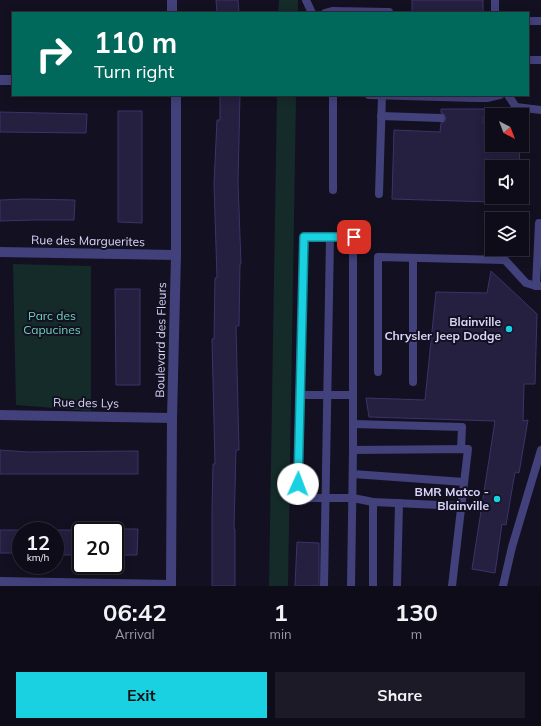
<!DOCTYPE html>
<style>
:root{--surface:#0e0c19;--page:#1c1a26;--text:#f1f3f6;--muted:#9b9ba2;--line:#2e2c38;--accent:#1ad1e2}
body{margin:0;font-family:Mulish,sans-serif;background:var(--page);color:var(--text);height:100vh;display:flex;flex-direction:column;font-size:15px;white-space:nowrap}
*{box-sizing:border-box;margin:0}
p{font-size:13px;color:var(--muted)}
.icon{flex:none;width:22px;height:22px;fill:none;stroke:currentColor;stroke-width:2;stroke-linecap:round;stroke-linejoin:round}
.map{position:relative;height:586px;overflow:hidden}
.drawer{display:flex;flex-direction:column;background:var(--surface);flex:1}
.drawer>*{flex:none}
.top-card{position:absolute;left:12px;top:12px;width:517px;height:84px;border-radius:0px;box-shadow:0 2px 10px #0003,0 0 0 1px var(--line);background:#00695c;color:#fff;overflow:hidden}
.needle{width:26px;rotate:138deg}
.controls{position:absolute;left:485px;top:108px;display:grid;gap:8px}
.controls a{display:grid;place-items:center;width:44px;height:44px;border-radius:0px;background:var(--surface);box-shadow:0 2px 10px #0003,0 0 0 1px var(--line);font-size:20px}
.speed{position:absolute;left:12px;top:522px;display:flex;gap:8px;font-size:20px;font-weight:700;text-align:center}
.speed>*{display:grid;place-content:center;width:52px;height:52px;border-radius:50%;background:var(--surface);box-shadow:0 2px 10px #0003,0 0 0 1px var(--line);line-height:1}
.speed small{font-size:10px;font-weight:400}
.speed .limit{border:2px solid #111;border-radius:6px;background:#fff;color:#111}
.pin{position:absolute;display:grid;place-items:center;width:34px;height:34px;color:#fff;margin:-17px;border-radius:8px;box-shadow:0 2px 6px #0006}
.me{position:absolute;width:44px;margin:-22px;rotate:2deg;stroke-linejoin:round;filter:drop-shadow(0 0 3px #0008)}
.turn{display:flex;align-items:center;gap:14px;height:84px;padding:0 16px;font-size:18px}
.turn .icon{width:52px;height:52px;stroke-width:2.5}
.turn b{display:block;font-size:28px;line-height:34px}
.eta{display:flex;justify-content:space-evenly;align-items:center;height:68px;text-align:center}
.eta b{font-size:24px;font-weight:700;line-height:28px}
.action{display:flex;gap:8px;margin-top:auto;padding:8px 16px}
.action a{flex:1;height:46px;border-radius:0px;background:var(--accent);color:#111;font-size:16px;font-weight:700;line-height:46px;text-align:center}
.action a+a{background:var(--page);color:var(--text)}
.map>svg:first-child{display:block}
.green{fill:#142b2a}
.building{fill:#251f40;stroke:#3d336a}
.lines{fill:none;stroke-linecap:round;stroke-linejoin:round}
.service{stroke:#42417b;stroke-width:8}
.minor{stroke:#42417b;stroke-width:10}
.route-casing{stroke:#118893;stroke-width:10}
.route{stroke:#1ad1e2;stroke-width:7}
.poi-dot{fill:#1ad1e2;stroke:#131021;stroke-width:1.5}
.labels{text-anchor:middle;stroke-width:4;stroke-linejoin:round;paint-order:stroke}
.street-label{font-size:12px;fill:#d9d6fa;stroke:#131021}
.park-label{font-size:12px;fill:#6ad2b6;stroke:#131021}
.poi-label{font-size:12px;font-weight:bold;fill:#d9d6fa;stroke:#131021;text-anchor:end}
</style>
<div class="map">
<svg width="541" height="586" viewBox="0 0 541 586">
<rect width="100%" height="100%" fill="#131021"/>
<g class="green">
<polygon points="279,0 298,0 298,13 278,13"/>
<polygon points="277,95 296,95 288,586 269,586"/>
<polygon points="13,264 91,266 91,411 16,405"/>
</g>
<g class="building">
<polygon points="216,0 238,0 239,13 217,13"/>
<rect x="412" y="0" width="71" height="13"/>
<polygon points="220,95 240,95 238,182 241,264 240,264 239,326 236,326 239,450 236,450 234,529 235,529 235,586 212,586 212,510 213,464 215,464 212,339 214,339 215,278 217,278 214,184 217,120 220,120"/>
<polygon points="441,109 488,109 488,115 483,117 483,123 487,125 487,132 492,133 492,145 520,145 519,167 492,167 492,202 392,199 394,130 440,132 441,123 445,121 446,118 444,114 441,113"/>
<polygon points="118,111 142,111 142,223 118,222"/>
<polygon points="0,112 87,114 86,133 0,132"/>
<polygon points="25,199 75,200 74,220 33,220 0,221 0,200"/>
<polygon points="491,271 537,314 535,384 524,384 523,421 528,420 519,473 515,472 506,525 502,524 495,573 472,569 495,421 369,417 366,398 425,400 436,292 487,293"/>
<polygon points="115,289 140,289 140,385 116,385"/>
<polygon points="0,450 28,452 138,451 138,474 0,474"/>
<polygon points="115,529 138,529 137,555 115,555"/>
<rect x="0" y="530" width="21" height="23"/>
<rect x="55" y="530" width="26" height="25"/>
<polygon points="297,542 319,543 319,586 295,586"/>
</g>
<g class="lines">
<g class="service">
<polyline points="306,0 312,13"/>
<polyline points="325,13 332,11 389,12"/>
<polyline points="495,13 495,0"/>
<polyline points="528,21 541,21"/>
<polyline points="528,60 541,60"/>
<polyline points="333,95 333,190"/>
<polyline points="369,95 476,98 487,98 500,95"/>
<polyline points="508,95 516,107 541,110"/>
<polyline points="508,115 516,107"/>
<polyline points="381,116 441,118"/>
<polyline points="488,120 492,120"/>
<polyline points="379,194 382,95"/>
<polyline points="539,223 536,286 540,286"/>
<polyline points="378,372 378,257 505,260 526,283 536,286"/>
<polyline points="413,382 413,258"/>
<polyline points="300,395 353,395"/>
<polyline points="353,424 462,427 461,449"/>
<polyline points="353,450 353,237 304,237 297,498 353,498 373,502 461,506"/>
<polyline points="353,474 464,482"/>
<polyline points="373,502 373,586"/>
<polyline points="324,586 330,237"/>
<polyline points="351,586 353,450 468,449 452,586"/>
<polyline points="397,586 399,503"/>
<polyline points="503,586 512,547 541,450"/>
</g>
<g class="minor">
<polyline points="172,0 172,13"/>
<polyline points="0,80 13,80"/>
<polyline points="0,252 176,255"/>
<polyline points="0,415 172,418"/>
<polyline points="0,582 171,585"/>
<polyline points="171,586 172,418 176,255 176,95"/>
</g>
</g>
<g class="lines">
<defs>
<polyline id="route" points="298,484 304,237 354,237"/>
</defs>
<use href="#route" class="route-casing"/>
<use href="#route" class="route"/>
</g>
<g class="poi-dot">
<circle cx="509" cy="329" r="4"/>
<circle cx="497" cy="499" r="4"/>
</g>
<g class="labels">
<g class="street-label">
<text transform="translate(88 241) rotate(1)" y="4">Rue des Marguerites</text>
<text transform="translate(161 340) rotate(-89)" y="4">Boulevard des Fleurs</text>
<text transform="translate(86 403) rotate(1)" y="4">Rue des Lys</text>
</g>
<g class="park-label">
<text x="52" y="320">Parc des<tspan x="52" dy="14">Capucines</tspan></text>
</g>
<g class="poi-label">
<text x="501" y="326">Blainville<tspan x="501" dy="14">Chrysler Jeep Dodge</tspan></text>
<text x="489" y="496">BMR Matco -<tspan x="489" dy="14">Blainville</tspan></text>
</g>
</g>
</svg>
<div class="controls">
<a><svg class="needle" viewBox="-14 -14 28 28"><path d="M0-13l5 13h-10z" fill="#e53935"/><path d="M0 13l5-13h-10z" fill="#9b9ba2"/></svg></a>
<a><svg class="icon" aria-label="sound" viewBox="0 0 24 24"><path d="M4 9h4l5-4v14l-5-4H4zM17 9q2 3 0 6"/></svg></a>
<a><svg class="icon" aria-label="layers" viewBox="0 0 24 24"><path d="M12 4l9 5-9 5-9-5zM3 14l9 5 9-5"/></svg></a>
</div>
<div class="speed"><div>12<small>km/h</small></div><div class="limit">20</div></div>
<div class="pin" style="left:354px;top:237px;background:#d93025"><svg class="icon" aria-label="arrive" viewBox="0 0 24 24"><path d="M6 21V4h12l-3 4 3 4H6"/></svg></div>
<svg class="me" style="left:298px;top:484px" viewBox="-20 -20 40 40"><circle r="19" fill="#fff"/><path d="M0-13L10 11 0 6-10 11z" fill="#1ad1e2"/></svg>
<div class="top-card">
<div class="turn"><svg class="icon" aria-label="right" viewBox="0 0 24 24"><path d="M7 20v-9h11M14 6l5 5-5 5"/></svg><div><b>110 m</b>Turn right</div></div>
</div>
</div>
<section class="drawer">
<div class="eta">
<div><b>06:42</b><p>Arrival</p></div>
<div><b>1</b><p>min</p></div>
<div><b>130</b><p>m</p></div>
</div>
<div class="action"><a>Exit</a><a>Share</a></div>
</section>
